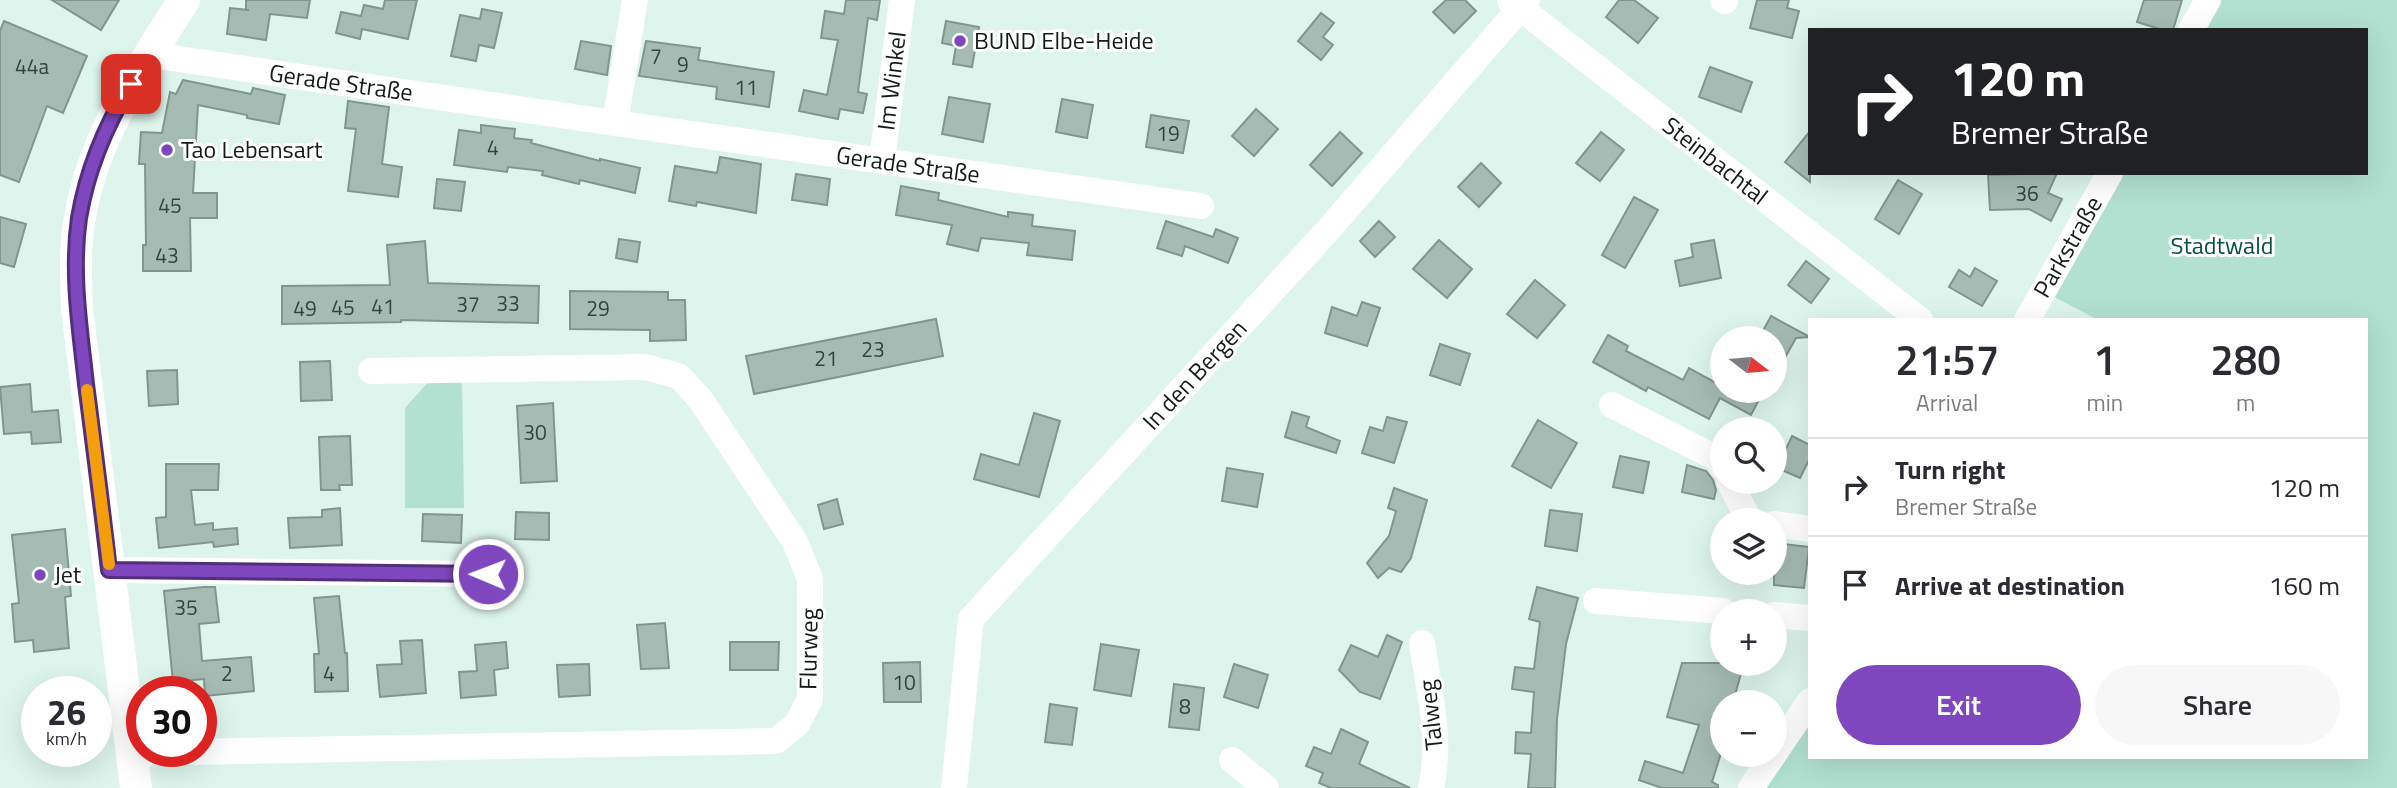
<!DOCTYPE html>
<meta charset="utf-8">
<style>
:root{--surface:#fff;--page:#f7f7f7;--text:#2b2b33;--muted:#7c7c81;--line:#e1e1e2;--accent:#7e47bd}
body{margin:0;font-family:"Titillium Web",sans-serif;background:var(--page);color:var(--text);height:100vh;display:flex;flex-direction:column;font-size:26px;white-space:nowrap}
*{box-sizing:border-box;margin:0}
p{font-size:23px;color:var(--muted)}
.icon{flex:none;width:38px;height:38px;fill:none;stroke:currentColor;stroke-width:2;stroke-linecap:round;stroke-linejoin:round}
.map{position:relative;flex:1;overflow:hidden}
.sheet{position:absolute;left:1808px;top:318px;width:560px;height:441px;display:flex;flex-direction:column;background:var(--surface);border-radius:0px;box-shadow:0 7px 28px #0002}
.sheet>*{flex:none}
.hud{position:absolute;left:1808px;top:28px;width:560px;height:147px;border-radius:0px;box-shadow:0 7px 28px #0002;background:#202124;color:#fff;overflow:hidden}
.needle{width:46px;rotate:106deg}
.buttons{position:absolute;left:1710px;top:326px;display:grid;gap:14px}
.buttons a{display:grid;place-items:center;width:77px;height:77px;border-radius:50%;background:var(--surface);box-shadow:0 7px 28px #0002;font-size:35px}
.speed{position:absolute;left:21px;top:676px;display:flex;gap:14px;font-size:35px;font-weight:700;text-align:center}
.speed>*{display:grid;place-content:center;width:91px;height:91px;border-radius:50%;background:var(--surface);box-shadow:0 7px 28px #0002;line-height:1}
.speed small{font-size:18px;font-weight:400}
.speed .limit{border:10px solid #d22;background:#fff;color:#111}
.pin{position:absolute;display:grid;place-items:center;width:60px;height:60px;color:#fff;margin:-30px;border-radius:14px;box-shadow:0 4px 10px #0006}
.me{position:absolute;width:77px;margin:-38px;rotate:271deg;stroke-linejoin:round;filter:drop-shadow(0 0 5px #0008)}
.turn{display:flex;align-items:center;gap:24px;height:147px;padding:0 28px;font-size:32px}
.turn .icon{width:91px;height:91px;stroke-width:2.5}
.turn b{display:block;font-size:49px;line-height:60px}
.eta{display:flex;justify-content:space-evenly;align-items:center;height:119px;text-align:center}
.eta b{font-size:42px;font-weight:600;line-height:49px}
.action{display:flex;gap:14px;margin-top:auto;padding:14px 28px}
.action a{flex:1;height:80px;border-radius:42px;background:var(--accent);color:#fff;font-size:28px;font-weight:600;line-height:80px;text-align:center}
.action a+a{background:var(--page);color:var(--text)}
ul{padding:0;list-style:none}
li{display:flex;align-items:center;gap:21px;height:98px;padding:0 28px;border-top:2px solid var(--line)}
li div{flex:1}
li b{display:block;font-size:26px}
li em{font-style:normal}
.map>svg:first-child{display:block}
.green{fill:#b2e1d1}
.building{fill:#a5bcb4;stroke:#80968e;stroke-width:2}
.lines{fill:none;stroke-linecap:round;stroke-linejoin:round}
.minor{stroke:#fff;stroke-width:26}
.tertiary{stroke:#fff;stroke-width:32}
.route-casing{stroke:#522e7b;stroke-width:18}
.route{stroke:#7e47bd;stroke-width:12}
.slow{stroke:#f59e0b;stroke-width:12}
.poi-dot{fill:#7e47bd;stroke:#fff;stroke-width:2.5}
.labels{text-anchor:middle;stroke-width:6;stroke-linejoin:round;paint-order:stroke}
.number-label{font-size:21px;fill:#37433f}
.poi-label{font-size:24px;fill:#121b18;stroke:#fff;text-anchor:start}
.street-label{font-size:24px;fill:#121b18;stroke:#fff}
.park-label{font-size:24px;fill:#06503f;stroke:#fff}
</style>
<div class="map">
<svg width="2397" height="788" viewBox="0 0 2397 788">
<rect width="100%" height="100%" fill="#ddf5ec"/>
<g class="green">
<polygon points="2208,0 2397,0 2397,788 1752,788 1809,701 1810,758 2366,758 2366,320 2098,320 2043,291 2110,173 2366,173 2366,30 2191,30"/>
<polygon points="462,379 464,508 405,508 405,408 430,380"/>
</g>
<g class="building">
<polygon points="52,0 119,0 101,30"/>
<polygon points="246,0 310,0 307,18 270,14 266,40 227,34 230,8 249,10 246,10"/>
<polygon points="385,0 417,0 408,39 362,29 360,39 336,33 341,12 361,16 364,5 383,9"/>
<polygon points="846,0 880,0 877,20 868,18 858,92 867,94 863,113 840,109 838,119 799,111 804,90 827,95 838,40 821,38 825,11 844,14"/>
<polygon points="1446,0 1465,0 1476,11 1454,33 1433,12"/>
<polygon points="1619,0 1634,0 1658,18 1638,43 1606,17"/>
<polygon points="1757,0 1789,0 1787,8 1799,11 1792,38 1750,28"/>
<polygon points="2144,0 2182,0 2173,30 2163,30 2137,22"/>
<polygon points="482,9 502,13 494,48 479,45 476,61 451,56 460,15 480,19"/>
<polygon points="1321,13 1334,23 1323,37 1333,45 1321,60 1298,41"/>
<polygon points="4,21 87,56 63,113 47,106 19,182 0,175 0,31"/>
<polygon points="946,21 979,27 972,67 953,64 956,46 942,43"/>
<polygon points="581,41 611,46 607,75 575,69"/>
<polygon points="646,41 700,48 698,60 774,72 769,107 716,99 717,87 639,76"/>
<polygon points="1710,67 1752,82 1741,112 1699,97"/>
<polygon points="183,80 251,94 253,88 285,95 279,124 247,118 247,115 198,105 193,193 217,193 217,218 190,218 191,271 143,271 143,245 146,245 145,164 139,164 141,132 162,133 170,92 176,94"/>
<polygon points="949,97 990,104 983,142 942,134"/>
<polygon points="1062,99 1093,105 1087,138 1056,132"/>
<polygon points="348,101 389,107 382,164 402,167 398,197 348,191 356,129 345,128"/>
<polygon points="1256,109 1278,129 1254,156 1232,136"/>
<polygon points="1151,115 1189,121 1183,153 1146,147"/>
<polygon points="481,125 515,129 514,138 532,140 531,143 600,161 600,159 640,168 635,193 580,180 579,184 542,175 543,171 508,167 507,172 454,165 459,130 481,133"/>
<polygon points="1810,131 1810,182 1785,162"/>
<polygon points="1340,132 1362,153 1332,186 1310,165"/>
<polygon points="1601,132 1624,150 1600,181 1576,163"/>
<polygon points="720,157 761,164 756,213 697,202 696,206 669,201 675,166 717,173"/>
<polygon points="1481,163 1501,183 1479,207 1458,187"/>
<polygon points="2057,173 2048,193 2062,199 2051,221 2029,209 1990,210 1988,175"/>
<polygon points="796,174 830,179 827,205 792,200"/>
<polygon points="437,179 465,182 461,211 434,208"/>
<polygon points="1898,180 1922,194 1899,234 1875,219"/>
<polygon points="901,186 939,193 938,200 1008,217 1008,212 1033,215 1032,226 1075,231 1072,260 1027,255 1029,243 981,238 978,251 947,244 952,225 896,215"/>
<polygon points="1634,197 1658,210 1625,268 1602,255"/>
<polygon points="0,217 26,224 14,267 0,263"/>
<polygon points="1166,221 1213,237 1216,229 1238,238 1228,263 1185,246 1182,256 1157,248"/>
<polygon points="1379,221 1395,237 1375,257 1360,241"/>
<polygon points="619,239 640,242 637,262 616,258"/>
<polygon points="1439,240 1472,269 1447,298 1413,269"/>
<polygon points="1714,240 1721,278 1680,286 1675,261 1693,257 1691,244"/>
<polygon points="425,241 428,283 539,286 538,323 401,320 401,322 282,324 282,286 390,285 387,245"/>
<polygon points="1806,261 1829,279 1811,303 1788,285"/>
<polygon points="1975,268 1997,281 1982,306 1949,287 1959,270 1970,277"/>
<polygon points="1535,280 1565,305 1537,338 1507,314"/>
<polygon points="570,291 668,292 668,300 685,300 686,340 650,341 650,330 570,329"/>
<polygon points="1362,302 1380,308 1367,346 1325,333 1332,307 1357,316"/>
<polygon points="1771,316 1810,337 1796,338 1774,377 1774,338 1759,338"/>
<polygon points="936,319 943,356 754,394 746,356"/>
<polygon points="1608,335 1628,346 1626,351 1683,380 1689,368 1722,386 1722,390 1751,390 1761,396 1751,415 1720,398 1709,419 1648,387 1646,391 1593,362"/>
<polygon points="1440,344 1470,354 1460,385 1430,375"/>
<polygon points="330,361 332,400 301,401 300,362"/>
<polygon points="177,370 178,404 149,406 147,371"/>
<polygon points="30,384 32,412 58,410 61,442 32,444 31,432 4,434 0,387"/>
<polygon points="553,403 557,481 521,483 517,406"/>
<polygon points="1292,412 1309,417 1306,427 1340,441 1336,453 1285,437"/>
<polygon points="1034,413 1060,421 1039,497 974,479 981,454 1019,465"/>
<polygon points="1387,417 1407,422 1394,463 1362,453 1370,427 1383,431"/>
<polygon points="1538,420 1577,443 1551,488 1512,466"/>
<polygon points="350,436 352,485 339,485 340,490 321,490 319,437"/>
<polygon points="1792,436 1810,445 1810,458 1800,478 1777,468"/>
<polygon points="1620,456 1649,462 1643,493 1613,487"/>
<polygon points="166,464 219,464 218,490 191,490 195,525 213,523 213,530 237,528 238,544 214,547 213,542 159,548 156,518 166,517"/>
<polygon points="1687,465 1706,471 1713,480 1716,490 1714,499 1682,492"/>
<polygon points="1227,468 1263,474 1257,507 1222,501"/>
<polygon points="1394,488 1427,500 1411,558 1401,572 1389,568 1378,578 1367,563 1389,536 1396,511 1388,508"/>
<polygon points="837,499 843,524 824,529 818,505"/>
<polygon points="340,508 342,545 290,548 288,518 322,517 322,510"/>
<polygon points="1550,510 1582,514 1577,551 1545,546"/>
<polygon points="516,512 549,513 549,540 515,539"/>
<polygon points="423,514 462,515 461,543 422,541"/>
<polygon points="65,529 71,596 65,597 69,648 34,652 33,640 15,642 12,604 19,603 12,535"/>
<polygon points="1774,543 1809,547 1804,588 1774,585"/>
<polygon points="204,587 215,587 219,622 199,624 202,661 251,657 254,691 205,696 204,679 173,682 164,591"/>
<polygon points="1537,587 1578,598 1566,644 1557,719 1555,788 1528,788 1531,754 1515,753 1516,732 1531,733 1534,692 1512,689 1515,667 1534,669 1540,622 1529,619"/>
<polygon points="339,596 345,653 347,653 348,691 315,692 314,654 319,654 314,598"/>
<polygon points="665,623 669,668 641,669 637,625"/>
<polygon points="1387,635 1402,642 1380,699 1360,692 1339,670 1351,645 1378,657"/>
<polygon points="422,640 426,693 380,697 377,665 402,664 400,641"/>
<polygon points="506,642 508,668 494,670 496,695 461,698 459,672 477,671 475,645"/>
<polygon points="730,642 779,642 778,670 730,670"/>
<polygon points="1101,644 1139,650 1131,696 1094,690"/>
<polygon points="920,662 921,702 884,702 883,663"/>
<polygon points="1682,663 1744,663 1733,702 1722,702 1722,750 1712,782 1718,785 1718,788 1662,788 1639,780 1645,761 1683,773 1699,725 1667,717"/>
<polygon points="589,664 590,695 559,697 557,665"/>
<polygon points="1234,664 1268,675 1258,708 1224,697"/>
<polygon points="1174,684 1204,688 1199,730 1169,727"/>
<polygon points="1050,704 1077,708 1072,745 1045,742"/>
<polygon points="1341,729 1368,742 1359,764 1410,788 1331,788 1319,783 1323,773 1306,766 1314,747 1331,754"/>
</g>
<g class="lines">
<g class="minor">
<polyline points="1510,0 1920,320"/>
<polyline points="1723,0 1725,1"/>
<polyline points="2191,30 2208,0"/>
<polyline points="153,50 165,57 615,123 1201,206"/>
<polyline points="615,123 635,0"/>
<polyline points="882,161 902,0"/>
<polyline points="2027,320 2110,173"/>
<polyline points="1612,405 1718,459 1722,467"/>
<polyline points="1729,481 1749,520"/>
<polyline points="1774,524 1810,529"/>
<polyline points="109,570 488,574"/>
<polyline points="1596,601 1723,611"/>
<polyline points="1774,615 1810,618"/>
<path d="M1422 643C1429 691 1442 740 1431 788"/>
<polyline points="132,753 776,741 797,724 810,699 810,579 795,542 700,399 679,376 645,367 371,371"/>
<polyline points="1774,754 1810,701"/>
<polyline points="1232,760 1266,788"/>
<polyline points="954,788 971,619 1329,229 1527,0"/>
<polyline points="1751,788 1774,754"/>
</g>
<path class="tertiary" d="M136 788 77 309C76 278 74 247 80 217 94 134 140 70 184 0"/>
</g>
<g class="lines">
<defs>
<path id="route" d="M131 84C106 125 87 170 79 218 71 273 80 329 86 384 94 446 102 508 109 570L488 574"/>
</defs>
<use href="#route" class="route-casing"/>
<use href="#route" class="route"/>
<polyline class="slow" points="87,390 109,564"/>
</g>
<g class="poi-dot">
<circle cx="960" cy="41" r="7"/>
<circle cx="167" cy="150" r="7"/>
<circle cx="40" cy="575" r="7"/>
</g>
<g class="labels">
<g class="number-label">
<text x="656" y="64">7</text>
<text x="683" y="72">9</text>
<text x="32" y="74">44a</text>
<text x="746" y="95">11</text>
<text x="1168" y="141">19</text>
<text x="493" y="155">4</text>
<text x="2027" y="201">36</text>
<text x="170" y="213">45</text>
<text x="167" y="263">43</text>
<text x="508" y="311">33</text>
<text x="468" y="312">37</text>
<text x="383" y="314">41</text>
<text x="343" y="315">45</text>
<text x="305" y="316">49</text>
<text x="598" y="316">29</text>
<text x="873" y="357">23</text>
<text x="826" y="366">21</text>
<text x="535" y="440">30</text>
<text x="186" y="615">35</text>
<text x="227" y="681">2</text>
<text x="329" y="681">4</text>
<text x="904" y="690">10</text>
<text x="1185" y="714">8</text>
</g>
<g class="poi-label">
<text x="974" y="49">BUND Elbe-Heide</text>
<text x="181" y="158">Tao Lebensart</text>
<text x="54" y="583">Jet</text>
</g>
<g class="street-label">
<text transform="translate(892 81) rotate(-83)" y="8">Im Winkel</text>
<text transform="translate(341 83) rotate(8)" y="8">Gerade Straße</text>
<text transform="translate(1715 161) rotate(38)" y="8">Steinbachtal</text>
<text transform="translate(908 165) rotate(8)" y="8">Gerade Straße</text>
<text transform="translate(2068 247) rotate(-60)" y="8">Parkstraße</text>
<text transform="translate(1195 375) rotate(-47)" y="8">In den Bergen</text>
<text transform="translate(809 649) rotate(-89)" y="8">Flurweg</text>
<text transform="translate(1431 715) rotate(-96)" y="8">Talweg</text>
</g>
<g class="park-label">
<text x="2222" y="254">Stadtwald</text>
</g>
</g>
</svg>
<div class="buttons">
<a><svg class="needle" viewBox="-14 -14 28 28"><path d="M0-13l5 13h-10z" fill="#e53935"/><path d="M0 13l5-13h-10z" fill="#7c7c81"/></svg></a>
<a><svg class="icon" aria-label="search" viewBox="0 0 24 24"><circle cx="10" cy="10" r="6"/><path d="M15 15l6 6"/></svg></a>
<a><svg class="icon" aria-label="layers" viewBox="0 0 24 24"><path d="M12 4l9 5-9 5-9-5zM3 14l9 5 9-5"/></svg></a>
<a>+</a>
<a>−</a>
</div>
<div class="speed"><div>26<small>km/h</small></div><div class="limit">30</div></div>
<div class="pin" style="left:131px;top:84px;background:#d93025"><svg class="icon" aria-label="arrive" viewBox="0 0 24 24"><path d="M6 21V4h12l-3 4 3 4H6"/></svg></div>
<svg class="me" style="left:488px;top:574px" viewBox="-20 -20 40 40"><circle r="17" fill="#7e47bd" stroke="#fff" stroke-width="3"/><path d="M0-11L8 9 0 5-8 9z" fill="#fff"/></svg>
<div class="hud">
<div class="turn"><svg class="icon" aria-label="right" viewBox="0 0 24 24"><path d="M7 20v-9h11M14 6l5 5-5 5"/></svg><div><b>120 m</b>Bremer Straße</div></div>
</div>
<section class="sheet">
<div class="eta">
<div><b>21:57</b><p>Arrival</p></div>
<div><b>1</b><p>min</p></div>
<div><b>280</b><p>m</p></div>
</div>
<ul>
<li><svg class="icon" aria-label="right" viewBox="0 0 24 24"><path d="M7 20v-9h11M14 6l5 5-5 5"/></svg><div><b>Turn right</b><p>Bremer Straße</p></div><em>120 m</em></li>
<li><svg class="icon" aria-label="arrive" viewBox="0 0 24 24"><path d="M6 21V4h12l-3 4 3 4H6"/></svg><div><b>Arrive at destination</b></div><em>160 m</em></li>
</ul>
<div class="action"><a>Exit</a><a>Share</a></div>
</section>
</div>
